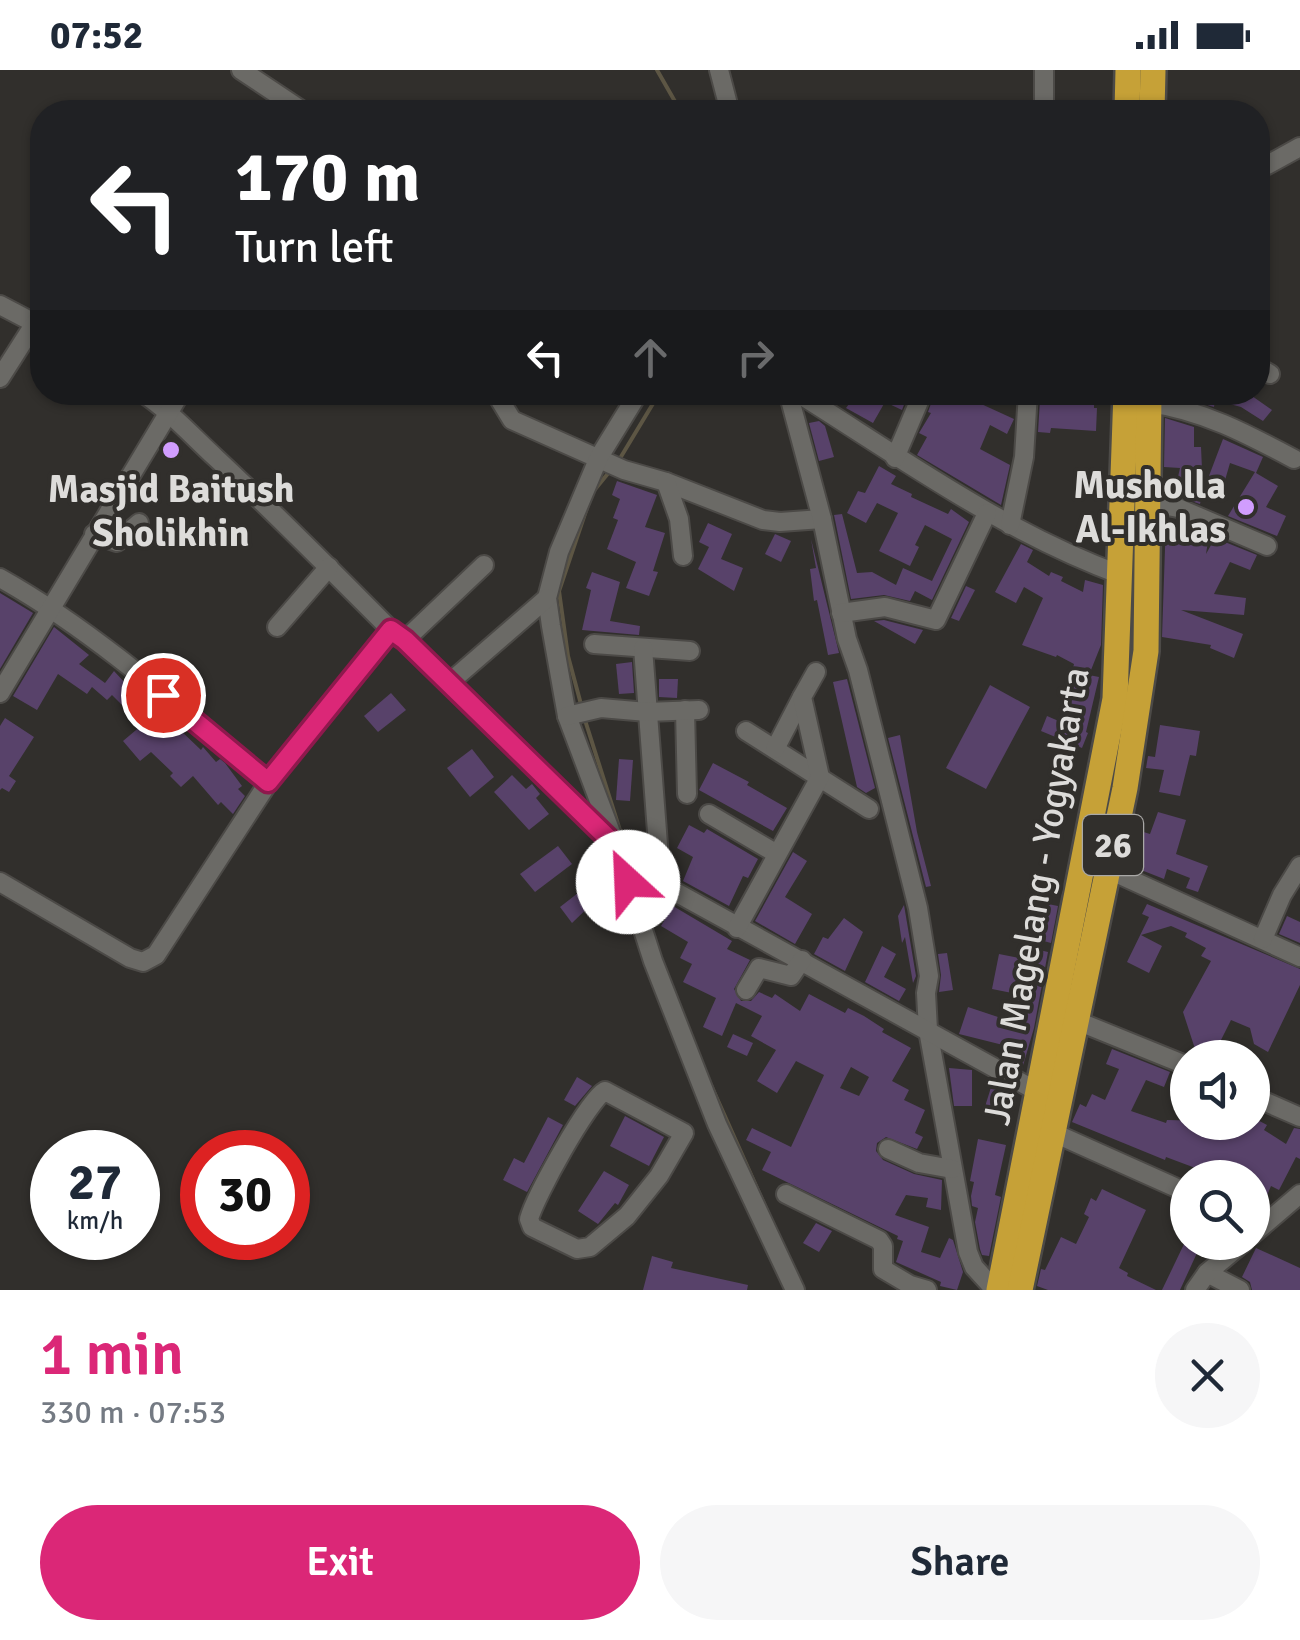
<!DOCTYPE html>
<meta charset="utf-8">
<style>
:root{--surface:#fff;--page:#f6f6f7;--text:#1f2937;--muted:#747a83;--accent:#db2777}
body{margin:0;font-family:Signika,sans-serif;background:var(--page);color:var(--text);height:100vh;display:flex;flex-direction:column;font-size:38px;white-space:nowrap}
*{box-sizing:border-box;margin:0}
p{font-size:32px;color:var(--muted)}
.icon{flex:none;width:55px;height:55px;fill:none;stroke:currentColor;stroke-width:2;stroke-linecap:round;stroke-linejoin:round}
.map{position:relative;height:1220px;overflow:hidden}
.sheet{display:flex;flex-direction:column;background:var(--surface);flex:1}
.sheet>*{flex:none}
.banner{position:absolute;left:30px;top:30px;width:1240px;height:305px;border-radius:40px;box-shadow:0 2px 8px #0004;background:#202124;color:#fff;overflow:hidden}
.buttons{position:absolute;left:1170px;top:970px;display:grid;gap:20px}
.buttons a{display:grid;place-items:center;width:100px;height:100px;border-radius:50%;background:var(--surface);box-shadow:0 2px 8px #0004;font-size:50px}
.speed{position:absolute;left:30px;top:1060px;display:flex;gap:20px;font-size:50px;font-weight:700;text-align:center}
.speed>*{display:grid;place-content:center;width:130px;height:130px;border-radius:50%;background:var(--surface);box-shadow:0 2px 8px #0004;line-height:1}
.speed small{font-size:25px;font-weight:400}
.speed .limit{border:15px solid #d22;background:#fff;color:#111}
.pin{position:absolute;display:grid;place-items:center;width:85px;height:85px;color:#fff;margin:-42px;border:5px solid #fff;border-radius:50%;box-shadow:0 2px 10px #0007}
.me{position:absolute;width:110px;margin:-55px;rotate:335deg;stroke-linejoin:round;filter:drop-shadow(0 0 8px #0008)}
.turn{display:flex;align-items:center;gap:35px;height:210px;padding:0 40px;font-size:45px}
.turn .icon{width:130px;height:130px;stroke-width:2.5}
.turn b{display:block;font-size:70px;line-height:85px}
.lanes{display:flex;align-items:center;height:95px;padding:0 40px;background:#0003;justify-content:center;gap:50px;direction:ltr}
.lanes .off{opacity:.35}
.round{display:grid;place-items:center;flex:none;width:105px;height:105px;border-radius:52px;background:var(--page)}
.summary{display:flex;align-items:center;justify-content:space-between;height:170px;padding:0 40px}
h1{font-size:60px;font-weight:600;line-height:75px;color:var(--accent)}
.primary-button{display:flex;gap:20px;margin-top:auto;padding:20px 40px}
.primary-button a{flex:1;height:115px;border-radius:60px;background:var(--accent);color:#fff;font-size:40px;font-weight:600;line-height:115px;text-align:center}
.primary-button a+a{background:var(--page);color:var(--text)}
.status{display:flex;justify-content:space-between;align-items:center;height:70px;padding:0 50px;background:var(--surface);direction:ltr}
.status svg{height:28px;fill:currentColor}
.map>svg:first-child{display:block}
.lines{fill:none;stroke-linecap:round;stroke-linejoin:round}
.stream{stroke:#5d5644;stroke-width:4}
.building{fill:#58426a;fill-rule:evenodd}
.minor-casing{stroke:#4c4a47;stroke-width:22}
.highway-casing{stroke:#4c4a47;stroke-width:30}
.minor{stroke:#6b6a66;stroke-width:18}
.highway{stroke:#c6a137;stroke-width:25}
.route-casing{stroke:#8e194d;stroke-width:25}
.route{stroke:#db2777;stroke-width:18}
.poi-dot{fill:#d19dfe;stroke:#312f2c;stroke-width:4}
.labels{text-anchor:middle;stroke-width:8;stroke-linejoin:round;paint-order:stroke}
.shield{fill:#312f2c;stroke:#a9a8a6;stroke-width:2.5}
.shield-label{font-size:35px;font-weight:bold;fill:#dddcda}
.poi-label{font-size:38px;font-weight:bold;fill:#dddcda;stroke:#312f2c;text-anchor:end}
.street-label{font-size:38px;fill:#dddcda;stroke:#312f2c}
</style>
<div class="status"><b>07:52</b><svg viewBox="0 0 49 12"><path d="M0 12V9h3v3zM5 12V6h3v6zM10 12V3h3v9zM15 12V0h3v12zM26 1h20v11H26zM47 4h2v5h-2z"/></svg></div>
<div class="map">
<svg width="1300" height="1220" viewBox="0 0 1300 1220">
<rect width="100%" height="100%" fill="#312f2c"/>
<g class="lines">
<g class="stream">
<polyline points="657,0 681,42"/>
<polyline points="619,390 660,322"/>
<polyline points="582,638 568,586 559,521 592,423 610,401"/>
<polyline points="584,647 625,776"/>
<polyline points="711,1015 770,1147"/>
</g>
</g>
<g class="building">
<polygon points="825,322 909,322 902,340 885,332 873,353 846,338 849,334"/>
<polygon points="935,322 955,322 1014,349 1007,364 990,355 980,379 1010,395 1001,435 917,385 927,367 919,363 931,343 928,342"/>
<polygon points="1071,322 1094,322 1094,338 1097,338 1096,361 1051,358 1050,363 1038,362 1040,330 1071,332"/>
<polygon points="1165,322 1254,322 1252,326 1272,340 1263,351 1241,337 1215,330 1214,337"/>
<polygon points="1165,348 1194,357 1194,377 1201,377 1203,421 1200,434 1174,425 1180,398 1164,397"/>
<polygon points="819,351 825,356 834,387 819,391 809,353"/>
<polygon points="1223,369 1263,387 1256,403 1278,416 1266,437 1286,446 1277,466 1228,446 1255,402 1230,393 1221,424 1204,419"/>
<polygon points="879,396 896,406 891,414 912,424 911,427 948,444 951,439 969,452 932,530 915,521 910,531 884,525 851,529 834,445 842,444 857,503 872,502 896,515 903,498 932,511 952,469 925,455 915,475 919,477 910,496 879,481 898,443 877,433 866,453 847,443 858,421 865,423"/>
<polygon points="617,411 657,425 645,457 665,463 653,501 658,502 649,526 626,518 636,492 607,479 618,450 613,448 620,429 612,425"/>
<polygon points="1166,449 1209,465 1206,484 1215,468 1257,485 1250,500 1230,492 1214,524 1246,528 1244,545 1181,540 1243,564 1234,588 1210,578 1211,575 1162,567"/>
<polygon points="708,453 732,464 721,489 743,498 734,521 698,499 709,477 699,472"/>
<polygon points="775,464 791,471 781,492 765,484"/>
<polygon points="811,469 839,583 828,585 817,530 814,531 810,499 816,498"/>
<polygon points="1021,474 1033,480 1027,492 1049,506 1051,502 1063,507 1061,511 1083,522 1085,510 1103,515 1101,575 1089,605 1099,607 1086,662 1088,663 1082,678 1041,661 1047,646 1061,652 1074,594 1057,585 1056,587 1022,575 1043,528 1024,517 1016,533 995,522"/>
<polygon points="592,502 620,512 610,551 640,556 639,565 582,560 591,520 586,518"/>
<polygon points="966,516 975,520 959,551 951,548"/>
<polygon points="0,523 33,543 0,599"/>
<polygon points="884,550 923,560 915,574 874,551"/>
<polygon points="54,557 89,585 79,594 105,613 114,601 172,664 178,658 201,680 203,677 216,692 220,689 225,693 242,716 238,719 245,726 233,744 221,732 218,735 193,706 181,717 170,706 173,703 151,682 140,691 123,671 142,655 112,625 107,630 92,617 87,624 58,604 37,640 13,626"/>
<polygon points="632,592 634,623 619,624 616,594"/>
<polygon points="659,609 678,609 677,628 659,627"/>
<polygon points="847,609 875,718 866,723 857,717 833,612"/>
<polygon points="990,615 1030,637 986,719 946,698"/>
<polygon points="391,623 406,640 378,662 364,646"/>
<polygon points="5,648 34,667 9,706 16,711 9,722 2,718 0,720 0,656"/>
<polygon points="1160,655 1200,661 1196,686 1190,685 1180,726 1159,722 1164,700 1146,698 1148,686 1155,687"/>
<polygon points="900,665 917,762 931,816 926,817 888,668"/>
<polygon points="472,679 494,707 470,727 447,698"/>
<polygon points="619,689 633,690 630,731 616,730"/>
<polygon points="713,693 749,712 747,715 787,738 773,761 699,720"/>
<polygon points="512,705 526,719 532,714 540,724 536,728 549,744 529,760 494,722"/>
<polygon points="1158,742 1186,750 1176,784 1208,796 1198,822 1186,818 1190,808 1167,799 1164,809 1126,794 1137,760 1150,764"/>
<polygon points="689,755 704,763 707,759 758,789 748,808 743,806 729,836 683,811 693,787 677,778"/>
<polygon points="558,776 572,794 535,822 520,804"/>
<polygon points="793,782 807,791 785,827 812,844 795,874 755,851"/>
<polygon points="587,816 598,828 572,853 560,837"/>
<polygon points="1048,834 1058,836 1051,873 1040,870"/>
<polygon points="1147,834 1300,899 1300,915 1268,982 1254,974 1250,958 1231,950 1212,988 1198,988 1183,942 1211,891 1201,886 1206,878 1185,867 1187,863 1171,856 1141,865 1162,876 1149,903 1127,892 1149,847 1142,844"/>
<polygon points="904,835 916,906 913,913 905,867 902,873 898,846"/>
<path d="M673 836 732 871 727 879 750 890 734 919 741 931H751L759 922 772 928 775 924 800 941 809 924 845 943 848 938 864 946 884 959 882 962 911 978 892 1011 909 1020 904 1030 925 1040 915 1063 923 1067 917 1079 886 1067 877 1073 876 1081 883 1090 914 1104 942 1110 941 1140 926 1137 928 1128 906 1125 895 1145 929 1157 921 1182 940 1188 949 1168 953 1170 963 1202 957 1220 940 1216 941 1212 896 1192 903 1171 897 1169 898 1166 762 1100 771 1082 746 1070 752 1058 791 1077 824 1005 796 991 777 1023 757 1011 776 980 751 966 762 946 736 933 722 966 703 957 716 928 683 912 692 894 680 888 688 872 661 856ZM851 997 869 1007 859 1026 840 1018Z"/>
<polygon points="1287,846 1300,852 1300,873 1279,864"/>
<polygon points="844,848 863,862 845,901 814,884 823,867 828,869"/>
<polygon points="882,876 896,884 884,907 906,919 899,931 865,912"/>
<polygon points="1027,877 1048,882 1034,958 1022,999 1007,991 1011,977 959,964 968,937 1004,949 1012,923 992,919 999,884 1024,889"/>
<polygon points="947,883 953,920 939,922 941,905 938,884"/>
<polygon points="733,964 753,973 747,986 727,977"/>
<polygon points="1112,979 1170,1002 1164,1017 1146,1010 1131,1041 1166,1053 1167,1050 1252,1052 1252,1047 1267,1055 1264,1060 1286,1074 1294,1058 1300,1059 1300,1089 1296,1087 1279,1120 1271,1116 1260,1142 1252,1148 1252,1106 1237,1098 1232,1108 1222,1108 1166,1087 1165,1090 1072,1052 1080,1034 1086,1037 1092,1024 1105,1030 1119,999 1106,994"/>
<polygon points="949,998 972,1000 972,1036 954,1036"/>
<polygon points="577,1007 592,1016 575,1036 564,1030"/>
<polygon points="992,1014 1008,1020 1000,1045 984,1040"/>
<polygon points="625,1046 664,1067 649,1096 610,1076"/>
<polygon points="548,1047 563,1055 527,1122 503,1110 514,1088 524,1093"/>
<polygon points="978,1069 1006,1075 995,1125 1001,1127 989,1186 982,1185 980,1179 975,1152 978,1138 972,1136 971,1126 974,1112 970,1111"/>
<polygon points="604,1101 629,1115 618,1135 615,1133 598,1154 578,1141"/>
<polygon points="1102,1119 1146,1140 1119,1198 1128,1203 1127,1206 1156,1220 1048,1220 1037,1216 1041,1199 1045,1200 1061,1167 1076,1174 1089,1147 1084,1144 1091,1128 1096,1131"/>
<polygon points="816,1153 832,1161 819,1182 803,1173"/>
<polygon points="1185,1172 1202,1172 1180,1220 1162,1220"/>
<polygon points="1256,1178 1300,1198 1300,1220 1252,1220 1250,1212 1242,1207"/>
<polygon points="652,1186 673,1192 671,1198 748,1215 747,1220 643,1220"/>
</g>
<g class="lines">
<defs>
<g id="minor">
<polyline points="241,0 304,42"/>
<polyline points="719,0 730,42"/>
<polyline points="1044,0 1044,42"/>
<polyline points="1258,100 1300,77"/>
<polyline points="0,235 42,257"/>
<polyline points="1258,297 1270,304"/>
<polyline points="0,308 35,253"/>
<path d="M141 322C170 341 191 365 216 388 276 444 333 502 391 560L405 570 612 772"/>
<polyline points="495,322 512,350 624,400 666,412 763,450 780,452 822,449"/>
<polyline points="639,322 599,387 559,482 547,528 551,556 567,646 616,776 653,891 717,1054 795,1220"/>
<polyline points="788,322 822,449 847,569 858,600 918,838 929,906 926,923 928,960 968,1182 974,1197 995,1220"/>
<path d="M796 322C903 389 1002 461 1121 505"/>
<path d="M1149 333C1202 340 1247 364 1294 389"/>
<polyline points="895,388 923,322"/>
<polyline points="666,412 679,449 683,486"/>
<polyline points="1147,432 1178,438 1267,476"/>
<polyline points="1010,455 1024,387 1028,322"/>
<polyline points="94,464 117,472 139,453"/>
<path d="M0 508C98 563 182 640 268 713L391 560"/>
<polyline points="841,543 885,537 936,550 987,443"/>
<polyline points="277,557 329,497"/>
<polyline points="405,570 484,495"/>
<polyline points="594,574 690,581"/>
<polyline points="643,578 661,814"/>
<polyline points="449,613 547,528"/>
<polyline points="0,623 181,322"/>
<polyline points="685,640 687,724"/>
<polyline points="567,646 601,638 647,642 699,640"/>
<polyline points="746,661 869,739"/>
<polyline points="775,679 802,627"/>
<polyline points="709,744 777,784"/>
<polyline points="1107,799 1300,887"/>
<polyline points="0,812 130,888 143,892 156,885 268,713"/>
<polyline points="628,812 661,814 1040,1023"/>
<polyline points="737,858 820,707 802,627 816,602"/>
<polyline points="1263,869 1282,825 1300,796"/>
<polyline points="746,920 759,898 791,906 802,890"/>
<polyline points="1077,951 1188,996"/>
<path d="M605 1021 684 1063 659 1106 627 1146 590 1177 577 1179 532 1157 529 1149C535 1127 588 1030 605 1021Z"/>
<polyline points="1252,1026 1300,1047"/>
<polyline points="1054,1063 1188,1123"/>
<polyline points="888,1079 919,1093 952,1099"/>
<polyline points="786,1124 879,1170 883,1176 883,1199 910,1215 927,1220"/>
<polyline points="1252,1165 1300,1124"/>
<polyline points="1207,1203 1240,1220"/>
<polyline points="1195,1220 1207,1203 1244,1172"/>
</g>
<g id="highway">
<polyline points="1127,42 1128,0"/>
<polyline points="1152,42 1153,0"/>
<polyline points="999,1220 1115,629 1126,322"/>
<polyline points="1020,1220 1125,718 1146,581 1149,322"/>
</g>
</defs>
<use href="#minor" class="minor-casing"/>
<use href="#highway" class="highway-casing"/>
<use href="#minor" class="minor"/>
<use href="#highway" class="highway"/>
</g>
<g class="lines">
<defs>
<polyline id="route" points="163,625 268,712 391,560 405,570 616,776 628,812"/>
</defs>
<use href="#route" class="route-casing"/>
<use href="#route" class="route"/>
</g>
<g class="poi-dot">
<circle cx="171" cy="380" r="10"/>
<circle cx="1246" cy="437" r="10"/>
</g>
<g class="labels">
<rect class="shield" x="1083" y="745" width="60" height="60" rx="8"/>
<g class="shield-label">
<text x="1113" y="787">26</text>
</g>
<g class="poi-label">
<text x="1226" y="428">Musholla<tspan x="1226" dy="44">Al-Ikhlas</tspan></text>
<text x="171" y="432" text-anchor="middle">Masjid Baitush<tspan x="171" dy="44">Sholikhin</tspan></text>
</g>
<g class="street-label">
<text transform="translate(1036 826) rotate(-80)" y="13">Jalan Magelang - Yogyakarta</text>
</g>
</g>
</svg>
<div class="buttons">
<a><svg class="icon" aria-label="sound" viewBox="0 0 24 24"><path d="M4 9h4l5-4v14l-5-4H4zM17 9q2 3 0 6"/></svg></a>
<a><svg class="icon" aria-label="search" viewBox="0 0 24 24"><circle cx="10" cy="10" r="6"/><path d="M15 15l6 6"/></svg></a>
</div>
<div class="speed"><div>27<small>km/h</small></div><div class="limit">30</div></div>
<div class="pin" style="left:163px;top:625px;background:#d93025"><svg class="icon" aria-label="arrive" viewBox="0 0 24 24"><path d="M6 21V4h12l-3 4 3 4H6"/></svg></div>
<svg class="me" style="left:628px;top:812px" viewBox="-20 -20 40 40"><circle r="19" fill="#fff"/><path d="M0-13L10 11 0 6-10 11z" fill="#db2777"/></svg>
<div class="banner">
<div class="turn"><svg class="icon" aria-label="left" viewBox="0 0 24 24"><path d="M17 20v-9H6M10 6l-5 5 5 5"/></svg><div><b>170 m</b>Turn left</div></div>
<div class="lanes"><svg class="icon" aria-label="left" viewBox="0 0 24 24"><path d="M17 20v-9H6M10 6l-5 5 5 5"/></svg><svg class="icon off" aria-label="ahead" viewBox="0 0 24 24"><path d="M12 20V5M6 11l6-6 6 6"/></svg><svg class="icon off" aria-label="right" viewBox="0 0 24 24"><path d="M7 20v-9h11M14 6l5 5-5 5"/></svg></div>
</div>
</div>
<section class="sheet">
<div class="summary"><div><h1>1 min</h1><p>330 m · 07:53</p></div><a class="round"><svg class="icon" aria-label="close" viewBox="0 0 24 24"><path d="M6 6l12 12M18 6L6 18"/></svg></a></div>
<div class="primary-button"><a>Exit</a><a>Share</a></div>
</section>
